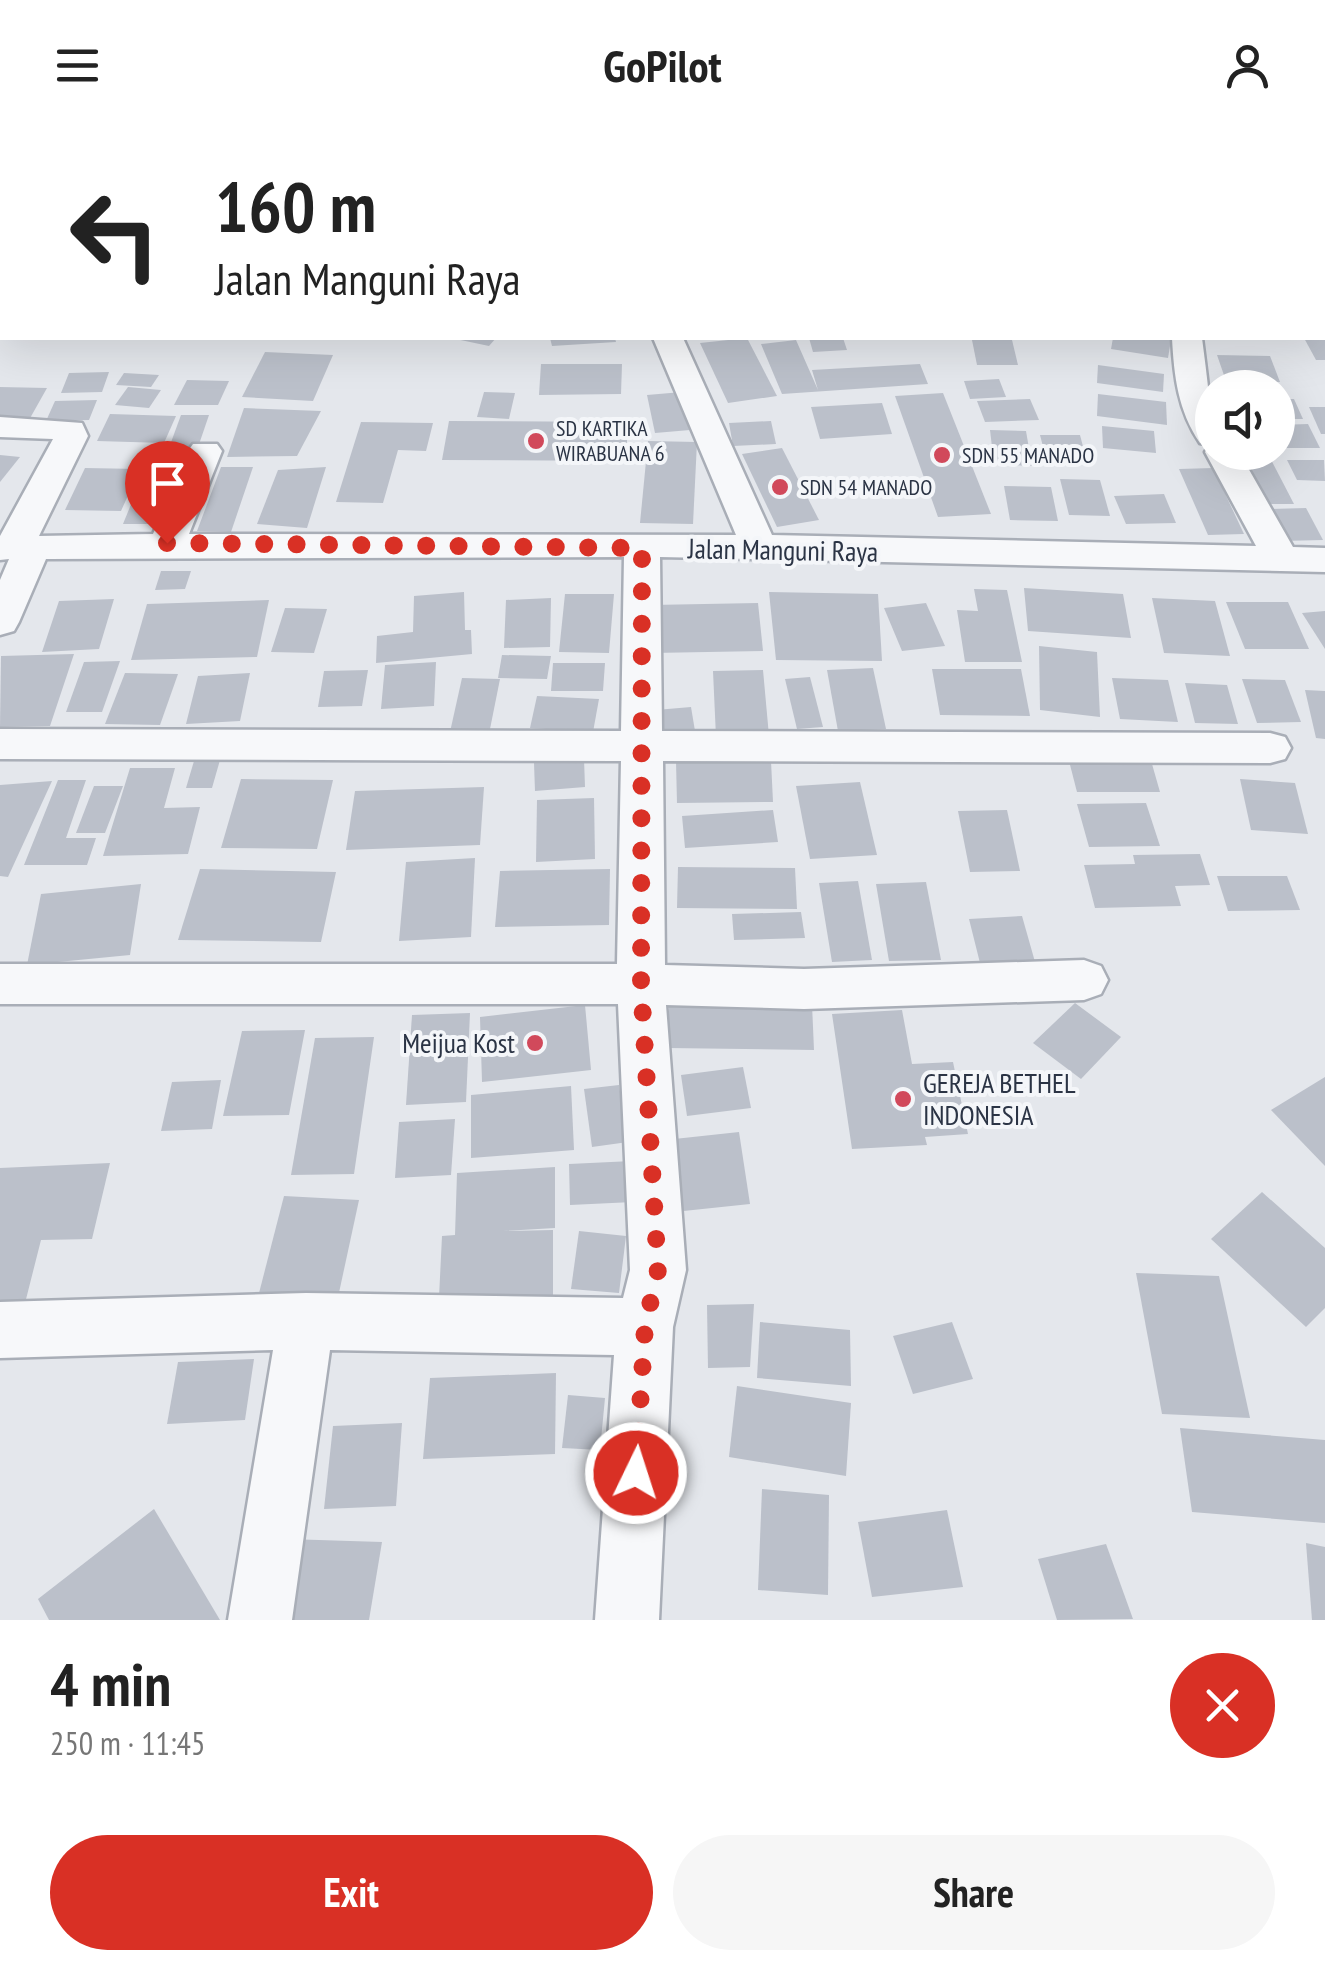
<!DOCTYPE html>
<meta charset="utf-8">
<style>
:root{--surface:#fff;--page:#f6f6f6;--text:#222;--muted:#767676;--accent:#d93025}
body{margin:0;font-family:"PT Sans Narrow",sans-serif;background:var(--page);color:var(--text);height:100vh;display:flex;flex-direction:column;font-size:38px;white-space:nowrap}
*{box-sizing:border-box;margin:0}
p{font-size:32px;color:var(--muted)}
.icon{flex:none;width:55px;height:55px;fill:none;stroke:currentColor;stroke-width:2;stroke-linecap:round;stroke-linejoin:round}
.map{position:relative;height:1490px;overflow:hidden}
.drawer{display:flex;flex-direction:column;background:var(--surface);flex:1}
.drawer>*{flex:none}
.hud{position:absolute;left:0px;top:0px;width:1325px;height:210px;box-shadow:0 10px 40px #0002;background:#fff;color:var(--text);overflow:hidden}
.fabs{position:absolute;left:1195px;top:240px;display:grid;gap:20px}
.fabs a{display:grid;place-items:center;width:100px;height:100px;border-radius:50%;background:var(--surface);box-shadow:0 10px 40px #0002;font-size:50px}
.pin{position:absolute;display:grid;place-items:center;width:85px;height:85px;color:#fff;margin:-102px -42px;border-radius:50% 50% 50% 0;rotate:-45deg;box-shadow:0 0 10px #0007}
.pin .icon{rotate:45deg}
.me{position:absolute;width:110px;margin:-55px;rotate:4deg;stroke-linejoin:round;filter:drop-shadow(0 0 8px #0008)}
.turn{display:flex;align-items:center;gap:35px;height:210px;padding:0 50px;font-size:45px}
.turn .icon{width:130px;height:130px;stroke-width:2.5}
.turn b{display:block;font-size:70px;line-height:85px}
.round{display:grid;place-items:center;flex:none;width:105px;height:105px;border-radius:52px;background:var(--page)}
.headline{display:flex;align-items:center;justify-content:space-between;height:170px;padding:0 50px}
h1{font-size:60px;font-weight:600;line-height:75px}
.cta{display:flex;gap:20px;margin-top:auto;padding:20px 50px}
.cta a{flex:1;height:115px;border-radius:60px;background:var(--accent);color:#fff;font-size:40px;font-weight:600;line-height:115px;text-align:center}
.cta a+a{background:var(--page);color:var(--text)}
header{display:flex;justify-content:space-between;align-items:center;height:130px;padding:0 50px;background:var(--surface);font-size:45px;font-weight:600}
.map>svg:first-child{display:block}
.building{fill:#bbc0ca}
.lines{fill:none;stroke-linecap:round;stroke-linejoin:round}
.minor-casing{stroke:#a9aeb7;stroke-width:5}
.path{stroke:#c2c5cb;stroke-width:4;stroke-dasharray:5 5;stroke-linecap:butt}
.minor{fill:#f7f8fa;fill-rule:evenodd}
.route{stroke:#d93025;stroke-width:18;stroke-dasharray:0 32.4}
.poi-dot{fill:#d1495b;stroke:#f4f6f9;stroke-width:4}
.labels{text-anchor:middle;stroke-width:8;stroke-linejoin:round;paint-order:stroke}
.far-poi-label{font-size:22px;fill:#2b3445;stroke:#f4f6f9;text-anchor:start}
.street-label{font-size:28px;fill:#2b3445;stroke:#f4f6f9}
.poi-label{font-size:28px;fill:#2b3445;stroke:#f4f6f9;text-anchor:end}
</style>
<header><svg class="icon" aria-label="menu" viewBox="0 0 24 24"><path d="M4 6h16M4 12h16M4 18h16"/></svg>GoPilot<svg class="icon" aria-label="person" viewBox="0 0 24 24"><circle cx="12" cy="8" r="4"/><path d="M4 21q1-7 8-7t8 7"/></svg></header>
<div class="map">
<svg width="1325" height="1490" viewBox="0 0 1325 1490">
<rect width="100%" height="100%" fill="#e4e7ec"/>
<g class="building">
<polygon points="451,208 496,208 489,216"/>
<polygon points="550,208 615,208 616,212 552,216"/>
<polygon points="747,208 777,266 728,273 700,213"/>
<polygon points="809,208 843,208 847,220 813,222"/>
<polygon points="1113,208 1171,210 1168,228 1111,219"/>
<polygon points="1304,208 1325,208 1325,230 1316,230"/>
<polygon points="796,210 818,260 812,240 920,234 928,254 782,264 761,214"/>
<polygon points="972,210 1012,210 1018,235 977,235"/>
<polygon points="265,222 333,225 313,271 242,267"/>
<polygon points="1217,225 1270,226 1280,252 1226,251"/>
<polygon points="541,234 622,234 621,264 539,265"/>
<polygon points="1098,235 1164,244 1163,262 1097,253"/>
<polygon points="109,242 102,262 61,263 69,243"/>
<polygon points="124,243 159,245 151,257 116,255"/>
<polygon points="999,249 1006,267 970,269 964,251"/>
<polygon points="187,250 229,251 218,275 174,275"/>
<polygon points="0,257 47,258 29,290 0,289"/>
<polygon points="128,257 161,260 149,278 115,275"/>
<polygon points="484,262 515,263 509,289 477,287"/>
<polygon points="682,262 690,300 655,303 647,265"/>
<polygon points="943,263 991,384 938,387 895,266"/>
<polygon points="1098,264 1166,272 1167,295 1097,286"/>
<polygon points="1030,269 1039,290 985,292 977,271"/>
<polygon points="1278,269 1294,269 1303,289 1278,289"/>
<polygon points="97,270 89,290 46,291 55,271"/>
<polygon points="882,273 892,304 820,309 811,277"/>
<polygon points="1309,277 1325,277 1325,304 1321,304"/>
<polygon points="244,278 321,281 297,326 227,327"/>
<polygon points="110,284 176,286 164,313 97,311"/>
<polygon points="181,285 209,285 195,326 166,326"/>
<polygon points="449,291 628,292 626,331 442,330"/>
<polygon points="771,291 776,314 733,316 729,293"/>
<polygon points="361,292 433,293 426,321 398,320 383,373 336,372"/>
<polygon points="1308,294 1320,318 1278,318 1278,295"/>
<polygon points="1102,296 1154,301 1156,323 1103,318"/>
<polygon points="990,300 1026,301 1032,336 994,334"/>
<polygon points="1040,305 1080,305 1086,328 1046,328"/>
<polygon points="648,311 697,312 693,394 640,393"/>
<polygon points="782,318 819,390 777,397 742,324"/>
<polygon points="1239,322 1267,322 1294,374 1265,374"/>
<polygon points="0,325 20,327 0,352"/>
<polygon points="1287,330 1324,330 1325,351 1297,350"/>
<polygon points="147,335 193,335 169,394 123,394"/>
<polygon points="221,337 253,337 231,402 197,401"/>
<polygon points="326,337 307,398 257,394 278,340"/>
<polygon points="85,338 140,339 121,381 65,380"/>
<polygon points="1213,338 1244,404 1208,405 1179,339"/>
<polygon points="1060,349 1100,350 1110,386 1069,385"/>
<polygon points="1004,356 1051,357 1058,391 1010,390"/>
<polygon points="1164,364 1176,393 1126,394 1114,366"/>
<polygon points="1306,378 1323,410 1281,411 1265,379"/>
<polygon points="161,441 191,441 185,459 155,460"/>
<polygon points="1024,458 1123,464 1131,508 1028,501"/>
<polygon points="974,459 1007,460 1022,532 965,532 957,480 978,481"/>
<polygon points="464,462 465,500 471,500 472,524 376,533 377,506 413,502 414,466"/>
<polygon points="769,462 878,464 882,531 776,530"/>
<polygon points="565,464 614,464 609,523 559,522"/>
<polygon points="551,468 550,517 504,518 506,470"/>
<polygon points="1152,468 1215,471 1230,526 1164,523"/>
<polygon points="114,469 99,519 42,522 59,471"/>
<polygon points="269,470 257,527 131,530 147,474"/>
<polygon points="1226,472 1288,472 1309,519 1245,519"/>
<polygon points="758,473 763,521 652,523 651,475"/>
<polygon points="926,473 945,516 902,521 884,478"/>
<polygon points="285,478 327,479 314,523 271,522"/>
<polygon points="1325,481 1325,519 1302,483"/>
<polygon points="1039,516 1097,522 1100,587 1040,580"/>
<polygon points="74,524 50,596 0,597 1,526"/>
<polygon points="502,525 551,526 547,549 498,548"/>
<polygon points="120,531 102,582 66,582 84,532"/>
<polygon points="436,532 434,576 381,579 385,535"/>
<polygon points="553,533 605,533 603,561 551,561"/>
<polygon points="873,538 886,599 838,601 827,540"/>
<polygon points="932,539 1021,539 1030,586 940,585"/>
<polygon points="368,540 362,576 318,577 324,541"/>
<polygon points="763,540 769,606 716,607 713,541"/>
<polygon points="125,543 178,544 160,595 105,594"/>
<polygon points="250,543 240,591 186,594 198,546"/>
<polygon points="810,547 823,597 797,599 785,549"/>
<polygon points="462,548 500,549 489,604 450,602"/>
<polygon points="1112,548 1168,550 1178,592 1120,589"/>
<polygon points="1242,549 1285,550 1301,592 1257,593"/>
<polygon points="1185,553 1227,555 1238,594 1195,593"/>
<polygon points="1305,560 1325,561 1325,609 1316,608"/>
<polygon points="537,566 599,569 593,602 530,598"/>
<polygon points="691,577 695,601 659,604 656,580"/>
<polygon points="1068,627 1150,627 1160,662 1077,662"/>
<polygon points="584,629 585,657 535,661 534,633"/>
<polygon points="220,630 212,658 186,658 194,631"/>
<polygon points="676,631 771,631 773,672 677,673"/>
<polygon points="130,638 175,638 164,678 200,677 188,724 103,726"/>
<polygon points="241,649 333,650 317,719 221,718"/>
<polygon points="1240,649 1295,653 1308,704 1251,700"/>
<polygon points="58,650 86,650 66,708 96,708 87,735 24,735"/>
<polygon points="52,651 8,747 0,746 0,655"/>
<polygon points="860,652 877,725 810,729 796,656"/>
<polygon points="94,656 123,656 105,703 76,703"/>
<polygon points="484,657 480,715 346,720 355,661"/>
<polygon points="594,668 595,729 536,732 537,670"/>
<polygon points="1146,673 1160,716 1089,717 1077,674"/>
<polygon points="773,680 778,712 685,718 682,686"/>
<polygon points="1007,680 1020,741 970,742 958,681"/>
<polygon points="1200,724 1210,755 1175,756 1181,776 1095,778 1084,735 1135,734 1133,725"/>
<polygon points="475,728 471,807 399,811 406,732"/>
<polygon points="678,737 795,738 797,779 677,778"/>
<polygon points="200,739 336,742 321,812 178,810"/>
<polygon points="610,739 609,795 495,797 500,741"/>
<polygon points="1217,746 1287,746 1300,780 1228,781"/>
<polygon points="858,751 872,830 832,832 819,753"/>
<polygon points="926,752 941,830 889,831 876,754"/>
<polygon points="141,754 130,825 27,835 41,764"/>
<polygon points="801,782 805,808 734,810 732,784"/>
<polygon points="1022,786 1039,846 984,849 969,789"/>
<polygon points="669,872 812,874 814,920 668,918"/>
<polygon points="1075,873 1121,907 1081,949 1033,913"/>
<polygon points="585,875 591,940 482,952 480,887"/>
<polygon points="902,880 912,934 953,932 968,1004 925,1007 927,1015 852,1019 832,884"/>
<polygon points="470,883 466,972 406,975 412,885"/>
<polygon points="305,900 289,985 223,986 242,901"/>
<polygon points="374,907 354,1044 291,1045 315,908"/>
<polygon points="743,937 751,978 687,986 681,945"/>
<polygon points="1325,947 1325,1036 1271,980"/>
<polygon points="221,950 212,999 161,1001 172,952"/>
<polygon points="619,955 628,1012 592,1017 584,959"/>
<polygon points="571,956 574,1020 471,1028 471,965"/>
<polygon points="455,989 451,1045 395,1048 399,992"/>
<polygon points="739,1002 750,1074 674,1082 665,1010"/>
<polygon points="632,1031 633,1072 570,1075 569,1034"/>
<polygon points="110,1033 92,1109 41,1110 21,1189 0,1190 0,1038"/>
<polygon points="555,1037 555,1098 503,1101 553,1100 553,1182 438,1188 442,1106 455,1105 457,1043"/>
<polygon points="1262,1062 1325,1118 1325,1178 1306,1197 1211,1109"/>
<polygon points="284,1066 359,1070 337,1172 258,1167"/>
<polygon points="579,1101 626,1106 619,1163 571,1159"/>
<polygon points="1136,1143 1219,1146 1250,1288 1162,1284"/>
<polygon points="754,1174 750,1237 708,1238 707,1175"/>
<polygon points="760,1192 850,1200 851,1256 757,1248"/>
<polygon points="952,1192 973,1249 913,1264 893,1206"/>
<polygon points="254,1229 245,1290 167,1294 178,1232"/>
<polygon points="556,1243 555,1324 423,1329 430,1248"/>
<polygon points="737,1256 851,1273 846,1346 729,1327"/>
<polygon points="568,1265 605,1268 600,1320 562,1318"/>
<polygon points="402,1293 396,1376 324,1379 333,1296"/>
<polygon points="1180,1298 1325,1310 1325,1393 1192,1382"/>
<polygon points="762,1359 829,1365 828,1465 758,1460"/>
<polygon points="154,1379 220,1490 49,1490 38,1469"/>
<polygon points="947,1380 963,1457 872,1467 858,1392"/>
<polygon points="287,1409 382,1412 369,1490 271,1490"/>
<polygon points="1306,1413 1325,1417 1325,1490 1312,1490"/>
<polygon points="1106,1414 1133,1489 1057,1490 1038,1429"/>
</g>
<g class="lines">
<defs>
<g id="minor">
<polygon points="10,0 37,0 39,2 12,2"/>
<polygon points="1155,0 1181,0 1181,2 1156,2"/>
<path d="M653 208H683L772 405 1256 416 1205 322 1210 315 1200 313C1178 281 1174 246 1172 208H1202C1207 247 1212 283 1212 322H1239L1293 417 1325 418V442L660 427 662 601 1270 603 1285 607 1291 618 1285 629 1270 633 663 631 665 835 804 839 1084 830 1101 836 1108 850 1101 864 1084 870 804 879 666 875 686 1140 673 1197 659 1490H595L614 1225 330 1220 292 1490H228L273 1220 0 1228V1172L306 1163 623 1168 630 1140 618 874H0V834H617L621 631 0 629V599L621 601 624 427 46 429 19 492 14 501 0 505V450L9 429 0 430V406L53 309 0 307V287L82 293 88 306 39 406 153 404 188 321 193 314H217L222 321 189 404 736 405Z"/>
</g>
</defs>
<use href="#minor" class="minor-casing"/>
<polyline class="path" points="1092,0 1110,2"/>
<use href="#minor" class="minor"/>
</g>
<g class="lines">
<polyline class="route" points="167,413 642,418 641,854 658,1140 645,1196 636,1343"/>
</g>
<g class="poi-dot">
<circle cx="536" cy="311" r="10"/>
<circle cx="942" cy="325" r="10"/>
<circle cx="780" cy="357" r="10"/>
<circle cx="535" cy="913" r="10"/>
<circle cx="903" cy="969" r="10"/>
</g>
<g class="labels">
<g class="far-poi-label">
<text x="556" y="306">SD KARTIKA<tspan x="556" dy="25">WIRABUANA 6</tspan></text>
<text x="962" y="333">SDN 55 MANADO</text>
<text x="800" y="365">SDN 54 MANADO</text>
</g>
<g class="street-label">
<text transform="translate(783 420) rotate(1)" y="10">Jalan Manguni Raya</text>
</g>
<g class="poi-label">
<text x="515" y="923">Meijua Kost</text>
<text x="923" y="963" text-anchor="start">GEREJA BETHEL<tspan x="923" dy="32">INDONESIA</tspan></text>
</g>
</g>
</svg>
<div class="fabs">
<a><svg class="icon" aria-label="sound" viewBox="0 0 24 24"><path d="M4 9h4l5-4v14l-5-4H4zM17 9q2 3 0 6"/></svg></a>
</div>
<div class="pin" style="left:167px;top:413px;background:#d93025"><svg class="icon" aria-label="arrive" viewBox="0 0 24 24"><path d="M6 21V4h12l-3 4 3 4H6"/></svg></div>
<svg class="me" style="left:636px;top:1343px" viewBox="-20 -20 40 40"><circle r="17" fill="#d93025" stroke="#fff" stroke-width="3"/><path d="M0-11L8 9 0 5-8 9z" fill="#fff"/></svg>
<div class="hud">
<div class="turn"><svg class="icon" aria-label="left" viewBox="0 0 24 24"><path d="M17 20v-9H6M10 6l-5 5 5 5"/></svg><div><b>160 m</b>Jalan Manguni Raya</div></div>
</div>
</div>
<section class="drawer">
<div class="headline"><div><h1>4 min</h1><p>250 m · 11:45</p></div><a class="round" style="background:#d93025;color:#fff"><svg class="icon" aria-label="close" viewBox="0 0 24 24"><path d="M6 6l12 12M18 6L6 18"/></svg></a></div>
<div class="cta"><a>Exit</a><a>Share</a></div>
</section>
